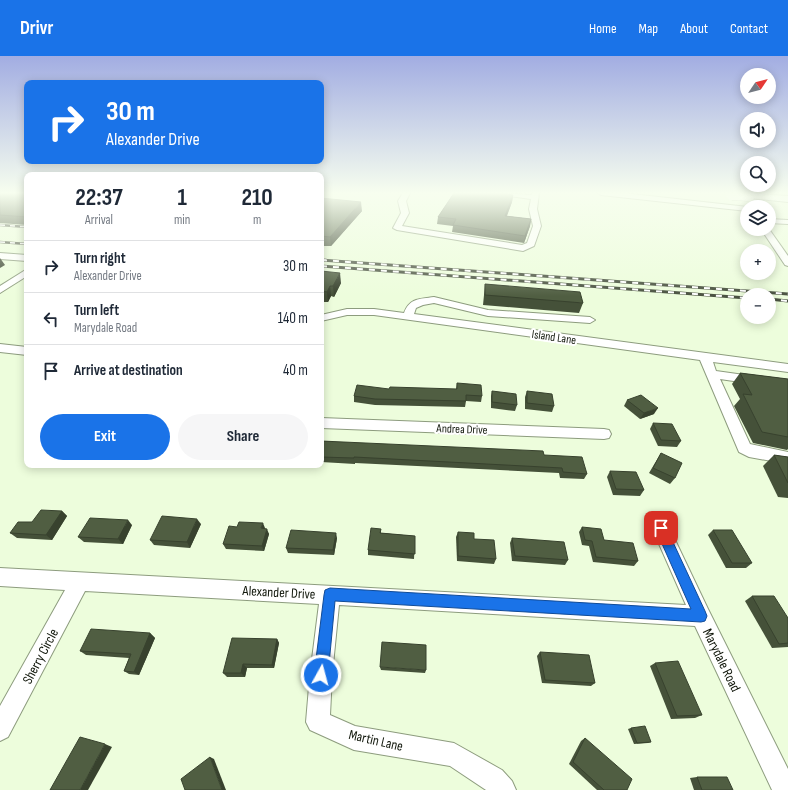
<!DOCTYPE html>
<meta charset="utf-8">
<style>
:root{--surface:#fff;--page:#f6f6f7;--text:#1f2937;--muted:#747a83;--line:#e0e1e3;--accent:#1a73e8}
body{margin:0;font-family:"Sofia Sans Condensed",sans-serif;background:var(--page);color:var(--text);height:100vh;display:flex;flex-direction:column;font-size:15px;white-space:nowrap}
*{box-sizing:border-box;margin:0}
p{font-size:13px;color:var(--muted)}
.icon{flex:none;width:22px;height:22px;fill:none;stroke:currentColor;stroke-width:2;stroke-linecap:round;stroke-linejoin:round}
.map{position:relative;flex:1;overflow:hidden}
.details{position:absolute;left:24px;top:116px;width:300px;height:296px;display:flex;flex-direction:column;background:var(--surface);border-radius:8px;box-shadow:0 2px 10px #0003}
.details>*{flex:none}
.top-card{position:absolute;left:24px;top:24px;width:300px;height:84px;border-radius:8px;box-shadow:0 2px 10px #0003;background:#1a73e8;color:#fff;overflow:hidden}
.needle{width:26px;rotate:55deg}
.controls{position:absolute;left:740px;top:12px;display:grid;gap:8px}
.controls a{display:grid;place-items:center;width:36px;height:36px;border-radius:50%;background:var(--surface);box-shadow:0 2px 10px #0003;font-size:20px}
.pin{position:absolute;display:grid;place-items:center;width:34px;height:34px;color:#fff;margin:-17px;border-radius:8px;box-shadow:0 2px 6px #0006}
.me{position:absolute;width:44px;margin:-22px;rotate:7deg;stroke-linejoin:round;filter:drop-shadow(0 0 3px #0008)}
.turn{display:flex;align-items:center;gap:14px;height:84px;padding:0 16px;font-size:18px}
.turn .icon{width:52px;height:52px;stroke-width:2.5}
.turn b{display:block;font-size:28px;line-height:34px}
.eta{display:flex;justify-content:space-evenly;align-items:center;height:68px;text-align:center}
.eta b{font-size:24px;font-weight:700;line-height:28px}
.action{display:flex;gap:8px;margin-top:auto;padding:8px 16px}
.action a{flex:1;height:46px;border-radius:24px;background:var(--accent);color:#fff;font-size:16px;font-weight:700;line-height:46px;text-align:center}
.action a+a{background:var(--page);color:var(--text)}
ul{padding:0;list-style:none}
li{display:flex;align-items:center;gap:12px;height:52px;padding:0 16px;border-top:1px solid var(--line)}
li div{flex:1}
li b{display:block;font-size:15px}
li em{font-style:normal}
header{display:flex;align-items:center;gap:24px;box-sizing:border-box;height:56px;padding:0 20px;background:var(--accent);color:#fff}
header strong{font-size:19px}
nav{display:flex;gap:22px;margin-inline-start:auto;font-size:14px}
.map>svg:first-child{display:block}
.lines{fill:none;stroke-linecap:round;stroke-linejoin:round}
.minor-casing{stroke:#8d9c7e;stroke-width:2}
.highway-casing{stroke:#8d9c7e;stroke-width:2}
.minor{fill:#fff;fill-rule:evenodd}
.highway{fill:#fff;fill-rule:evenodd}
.rail-far1-casing{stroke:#4a5241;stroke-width:2.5}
.rail-casing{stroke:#4a5241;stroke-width:3}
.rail-far1{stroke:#fff;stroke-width:1.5;stroke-dasharray:5;stroke-linecap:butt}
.rail{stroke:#fff;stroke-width:2;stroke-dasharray:6;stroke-linecap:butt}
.highway-bridge-casing{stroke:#8d9c7e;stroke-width:13;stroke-linecap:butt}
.highway-bridge{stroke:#fff;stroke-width:12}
.wall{fill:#455139}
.shaded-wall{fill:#38422e}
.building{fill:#505e42;stroke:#38422e}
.route{fill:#1a73e8;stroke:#114b97}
.labels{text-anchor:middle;stroke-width:4;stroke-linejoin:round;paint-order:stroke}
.street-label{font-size:12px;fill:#11170b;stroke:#fff}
.near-street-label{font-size:14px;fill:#11170b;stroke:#fff}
</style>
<header>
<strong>Drivr</strong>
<nav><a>Home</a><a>Map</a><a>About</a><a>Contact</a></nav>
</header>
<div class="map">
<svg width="788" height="734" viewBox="0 0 788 734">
<rect width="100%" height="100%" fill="#edfddc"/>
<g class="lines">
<defs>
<g id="minor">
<polygon points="403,137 410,137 406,145 409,157 402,170 522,189 527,187 533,170 529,153 531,143 503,139 500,137 532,139 532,137 539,137 537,153 541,170 534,190 523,195 397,174 393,172 401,157 398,145"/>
<polygon points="598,137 623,137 748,151 747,155 601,139"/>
<polygon points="769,163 788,164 788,168 769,167"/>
<polygon points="761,173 769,173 788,200 788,210 785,209"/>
<polygon points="0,197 27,199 27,205 0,203"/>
<polygon points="27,213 27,220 0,237 0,230"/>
<path d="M434 241 488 254 590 261 595 264 590 267 488 260 434 247 423 249 416 252 414 258 788 308V316L713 306 716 315 788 325V333L720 323 750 388 788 396V408L749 401 739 396 700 304 374 259H347L321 265V259L347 253H374L404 257C410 242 419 243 434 241Z"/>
<polygon points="0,288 27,291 27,299 0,296"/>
<polygon points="321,362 604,373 609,374 611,378 609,382 604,383 321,372"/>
<polygon points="661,464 667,467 708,553 788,713 788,734 772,734 695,570 339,549 332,619 330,659 355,670 454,687 502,714 512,725 516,734 486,734 450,710 354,694 310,674 306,666 310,619 319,548 85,535 8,681 0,685 0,650 65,534 0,530 0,512 686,549 652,472 655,467"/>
</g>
<polygon id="highway" points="745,137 788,140 788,146 749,142 745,141 744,139"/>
</defs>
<use href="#minor" class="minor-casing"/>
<use href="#highway" class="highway-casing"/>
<use href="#minor" class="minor"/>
<use href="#highway" class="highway"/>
<defs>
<g id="rail-far1">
<polyline points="0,169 27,171"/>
<polyline points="0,186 27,188"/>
<polyline points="321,204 326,204"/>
</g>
<g id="rail">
<polyline points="321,204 788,238"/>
<polyline points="321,210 747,242"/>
<polyline points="769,243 788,245"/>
</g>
</defs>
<use href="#rail-far1" class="rail-far1-casing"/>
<use href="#rail" class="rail-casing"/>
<use href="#rail-far1" class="rail-far1"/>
<use href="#rail" class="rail"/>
<defs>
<polyline id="highway-bridge" points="732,138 749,139"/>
</defs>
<use href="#highway-bridge" class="highway-bridge-casing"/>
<use href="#highway-bridge" class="highway-bridge"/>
</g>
<g class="wall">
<polygon points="0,137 27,137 27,169 0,167"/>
<polygon points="513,139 512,146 507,160 531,163 530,170 524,187 452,176 453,170 437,168 438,161"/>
<polygon points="321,142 362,155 331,190 321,190"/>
<polygon points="321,215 341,227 334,241 331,240 328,246 321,246"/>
<polygon points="485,228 583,247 579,257 483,249 484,239"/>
<polygon points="740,317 788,323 788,393 787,394 753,387 734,350 740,343 732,328"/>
<polygon points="457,327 482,340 481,346 466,345 465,351 375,349 354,346 354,340 389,333 456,333"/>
<polygon points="492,335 517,349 515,355 491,352 491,340"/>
<polygon points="527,335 554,350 552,356 525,353 525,341"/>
<polygon points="627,344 654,358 640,363 624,350"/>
<polygon points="653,367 681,385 677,391 658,390 650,373"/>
<polygon points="321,385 544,399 587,418 584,423 560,422 559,417 355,407 355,408 321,406"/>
<polygon points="661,397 675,422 670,428 649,417"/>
<polygon points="774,399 788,401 788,442 778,441 763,410"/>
<polygon points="610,415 644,434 640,440 613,439 607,421"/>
<polygon points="62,455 67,460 52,484 17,482 10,477 32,466"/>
<polygon points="201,468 190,492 154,489 150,484"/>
<polygon points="132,469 123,488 84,486 78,481"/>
<polygon points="582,471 604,484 638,505 634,510 593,506 589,490 582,489 579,476"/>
<polygon points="265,473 269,478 264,495 226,493 223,488"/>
<polygon points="381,473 381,477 415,480 414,503 368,499 368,494"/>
<polygon points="713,474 752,507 746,512 726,512 708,479"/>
<polygon points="458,476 474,483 496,503 494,508 457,505 456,481"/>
<polygon points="337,482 334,499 288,497 286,492"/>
<polygon points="512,482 568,504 565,509 512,505 510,487"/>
<polygon points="752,540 788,562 788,591 772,592 745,545"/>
<polygon points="150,577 155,582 139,619 129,618 124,615 129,602 86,599 80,595"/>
<polygon points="277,583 279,587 274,612 247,612 245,621 227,621 223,617"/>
<polygon points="540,596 595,627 591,630 542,627 537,600"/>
<polygon points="655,607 702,659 695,662 671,663 650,610"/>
<polygon points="380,611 426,614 425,617 381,614"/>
<polygon points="631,672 651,686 648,687 634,688 628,673"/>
<polygon points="585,682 627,734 597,734 569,708 581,685"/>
<polygon points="697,721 733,734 694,734 690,722"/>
</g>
<g class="shaded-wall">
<polygon points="513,139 512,146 504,166 505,160"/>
<polygon points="361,146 362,155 331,190 330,181"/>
<polygon points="531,163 530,170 524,187 525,180"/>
<polygon points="0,202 5,209 0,212"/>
<polygon points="340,217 341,227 334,241 333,230"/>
<polygon points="330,230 331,240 328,246 327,236"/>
<polygon points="658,352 654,358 640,363 644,357"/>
<polygon points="62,455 67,460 52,484 46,479"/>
<polygon points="197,463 201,468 190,492 187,486"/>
<polygon points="128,464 132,469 123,488 118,483"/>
<polygon points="263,467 265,472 263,478 261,472"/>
<polygon points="267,473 269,478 264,495 262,490"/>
<polygon points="336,477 337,482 334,499 333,494"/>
<polygon points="150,577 155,582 139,619 134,616"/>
<polygon points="277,583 279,587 274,612 272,609"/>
<polygon points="243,608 247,612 245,621 241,617"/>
<polygon points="105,688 112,691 88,734 80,734"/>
<polygon points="210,701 214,703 226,734 222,734"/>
</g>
<g class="building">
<polygon points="0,137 27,137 27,161 0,159"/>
<polygon points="454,137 497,137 513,139 505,160 531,163 525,180 453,169 456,163 438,161"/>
<polygon points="321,142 361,146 330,181 321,180"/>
<polygon points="321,215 340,217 333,230 330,230 327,236 321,235"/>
<polygon points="485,228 580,236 583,247 485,239"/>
<polygon points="740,317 788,323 788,381 762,376 743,338 752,339"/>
<polygon points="457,327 481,329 482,340 466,339 466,345 375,343 354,340 357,329 389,333 390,331 457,333"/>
<polygon points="492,335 516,338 517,349 492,346"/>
<polygon points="527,335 552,338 554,350 527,347"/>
<polygon points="641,339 658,352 644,357 627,344"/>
<polygon points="653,367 672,368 681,385 661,384"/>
<polygon points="321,385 543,395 544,399 582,401 587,418 563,416 562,412 354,401 354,402 321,401"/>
<polygon points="661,397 682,407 675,422 653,412"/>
<polygon points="774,399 788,401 788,427"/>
<polygon points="610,415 636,416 644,434 616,433"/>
<polygon points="41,454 62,455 46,479 10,477 18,466 32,466"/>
<polygon points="162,460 197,463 187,486 150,484"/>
<polygon points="90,462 128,464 118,483 78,481"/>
<polygon points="239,466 263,467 261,472 267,473 262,490 223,488 229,470 237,471"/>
<polygon points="582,471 601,473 604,484 633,487 638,505 596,501 592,485 585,484"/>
<polygon points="371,472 381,473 380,477 415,480 415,498 368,494"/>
<polygon points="291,474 336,477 333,494 286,492"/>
<polygon points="713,474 732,474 752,507 732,507"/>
<polygon points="458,476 474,477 474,483 494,484 496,503 458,500"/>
<polygon points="512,482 564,486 568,504 515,500"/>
<polygon points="752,540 774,540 788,562 788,587 779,588"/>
<polygon points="91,573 150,577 134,616 124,615 131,598 80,595"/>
<polygon points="232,582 277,583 272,609 243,608 241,617 223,617"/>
<polygon points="382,586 426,589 426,614 380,611"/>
<polygon points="540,596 589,599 595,627 545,624"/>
<polygon points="678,605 702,659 677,660 655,607"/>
<polygon points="645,670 651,686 637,687 631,672"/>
<polygon points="80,681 105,688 80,734 50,734"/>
<polygon points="585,682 632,723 627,734 604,734 573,706"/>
<polygon points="210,701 222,734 185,734 181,723"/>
<polygon points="697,721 727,721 733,734 702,734"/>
</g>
<linearGradient id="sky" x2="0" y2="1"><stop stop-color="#a2ade2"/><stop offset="0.57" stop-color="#f7feef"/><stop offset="1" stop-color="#f7feef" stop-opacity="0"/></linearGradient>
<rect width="788" height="240" fill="url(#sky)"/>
<polygon class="route" points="661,467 665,469 705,555 707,560 705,565 701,566 335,545 328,619 326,624 321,626 316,624 314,619 324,539 325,534 330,532 691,553 655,472 657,469"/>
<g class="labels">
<g class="street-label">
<text transform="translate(554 281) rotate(8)" y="4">Island Lane</text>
<text transform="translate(462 373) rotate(2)" y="4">Andrea Drive</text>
</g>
<g class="near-street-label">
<text transform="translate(279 536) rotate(3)" y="5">Alexander Drive</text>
<text transform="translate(40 600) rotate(-62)" y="5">Sherry Circle</text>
<text transform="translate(722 604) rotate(64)" y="5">Marydale Road</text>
<text transform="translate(376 684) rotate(13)" y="5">Martin Lane</text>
</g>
</g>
</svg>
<div class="controls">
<a><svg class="needle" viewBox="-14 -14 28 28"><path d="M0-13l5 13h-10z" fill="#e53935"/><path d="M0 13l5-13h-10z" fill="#747a83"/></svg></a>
<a><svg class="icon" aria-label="sound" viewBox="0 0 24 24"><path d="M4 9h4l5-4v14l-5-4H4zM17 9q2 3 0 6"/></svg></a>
<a><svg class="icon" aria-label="search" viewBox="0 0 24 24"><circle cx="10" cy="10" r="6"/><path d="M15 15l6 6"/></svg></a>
<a><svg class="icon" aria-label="layers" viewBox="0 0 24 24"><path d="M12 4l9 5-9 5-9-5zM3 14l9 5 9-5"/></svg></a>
<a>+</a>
<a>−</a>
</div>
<div class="pin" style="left:661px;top:472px;background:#d93025"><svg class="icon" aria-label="arrive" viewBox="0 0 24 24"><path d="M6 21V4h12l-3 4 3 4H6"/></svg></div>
<svg class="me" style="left:321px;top:619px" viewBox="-20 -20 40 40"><circle r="17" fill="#1a73e8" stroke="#fff" stroke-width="3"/><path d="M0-11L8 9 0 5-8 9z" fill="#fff"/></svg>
<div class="top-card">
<div class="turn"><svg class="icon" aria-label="right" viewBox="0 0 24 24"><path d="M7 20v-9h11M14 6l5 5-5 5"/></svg><div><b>30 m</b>Alexander Drive</div></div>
</div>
<section class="details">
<div class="eta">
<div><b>22:37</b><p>Arrival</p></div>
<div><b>1</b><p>min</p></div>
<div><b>210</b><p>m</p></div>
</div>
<ul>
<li><svg class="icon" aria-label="right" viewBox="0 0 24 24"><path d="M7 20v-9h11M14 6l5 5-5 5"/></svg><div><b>Turn right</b><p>Alexander Drive</p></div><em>30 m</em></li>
<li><svg class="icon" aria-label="left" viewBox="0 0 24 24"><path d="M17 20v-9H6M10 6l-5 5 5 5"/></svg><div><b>Turn left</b><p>Marydale Road</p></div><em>140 m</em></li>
<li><svg class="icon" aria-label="arrive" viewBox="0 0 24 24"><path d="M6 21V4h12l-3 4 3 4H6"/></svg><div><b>Arrive at destination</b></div><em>40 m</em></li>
</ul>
<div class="action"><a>Exit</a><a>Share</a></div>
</section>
</div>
